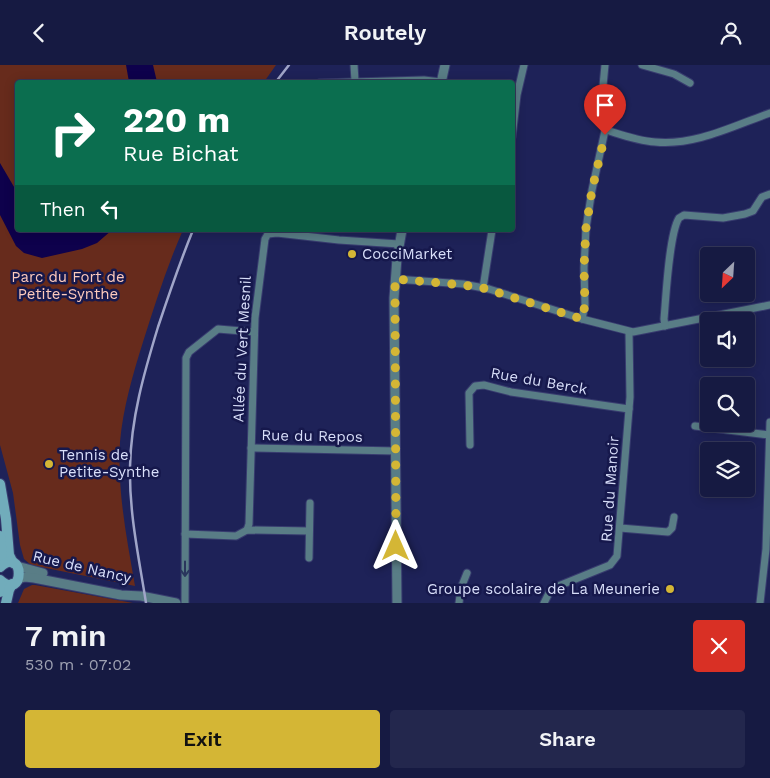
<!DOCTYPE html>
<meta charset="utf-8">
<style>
:root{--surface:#161a42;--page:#23274d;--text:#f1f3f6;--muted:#9ea1b2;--line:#35385b;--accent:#d4b635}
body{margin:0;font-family:"Work Sans",sans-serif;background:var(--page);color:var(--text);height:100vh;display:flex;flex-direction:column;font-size:19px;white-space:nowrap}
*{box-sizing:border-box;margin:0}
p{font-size:16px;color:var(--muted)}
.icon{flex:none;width:28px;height:28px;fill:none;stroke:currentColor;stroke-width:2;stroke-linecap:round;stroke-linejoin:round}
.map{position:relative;height:538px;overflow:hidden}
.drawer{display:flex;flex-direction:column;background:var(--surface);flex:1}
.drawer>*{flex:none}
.top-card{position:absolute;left:15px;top:15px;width:500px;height:152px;border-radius:5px;box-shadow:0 2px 12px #0003,0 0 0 1px var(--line);background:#0b6e4f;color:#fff;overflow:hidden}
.needle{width:32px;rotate:205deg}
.buttons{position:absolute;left:700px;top:182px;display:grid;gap:10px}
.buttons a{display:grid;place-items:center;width:55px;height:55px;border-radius:5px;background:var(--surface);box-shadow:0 2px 12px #0003,0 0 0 1px var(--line);font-size:25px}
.pin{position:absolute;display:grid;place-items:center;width:42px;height:42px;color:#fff;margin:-51px -21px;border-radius:50% 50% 50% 0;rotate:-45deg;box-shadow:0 0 5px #0007}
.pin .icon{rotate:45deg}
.me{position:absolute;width:55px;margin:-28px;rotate:0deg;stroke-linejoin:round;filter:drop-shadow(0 0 4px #0008)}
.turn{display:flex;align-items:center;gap:18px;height:105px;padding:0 25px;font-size:22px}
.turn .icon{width:65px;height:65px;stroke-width:2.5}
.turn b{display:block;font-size:35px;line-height:42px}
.then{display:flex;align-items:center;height:48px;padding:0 25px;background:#0003;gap:10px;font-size:19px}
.round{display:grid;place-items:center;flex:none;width:52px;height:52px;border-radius:5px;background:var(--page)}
.head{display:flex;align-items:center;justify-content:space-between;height:85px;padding:0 25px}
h1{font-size:30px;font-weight:600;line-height:38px}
.cta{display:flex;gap:10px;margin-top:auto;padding:10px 25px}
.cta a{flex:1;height:58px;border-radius:5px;background:var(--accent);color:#111;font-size:20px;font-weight:600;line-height:58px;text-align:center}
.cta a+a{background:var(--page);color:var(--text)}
header{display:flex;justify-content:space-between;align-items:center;height:65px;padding:0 25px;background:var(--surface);font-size:22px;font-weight:600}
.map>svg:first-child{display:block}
.green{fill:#672b1c}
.water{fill:#0e014c}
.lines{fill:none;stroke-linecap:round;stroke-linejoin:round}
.minor-casing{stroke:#383c6f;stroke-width:9}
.tertiary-casing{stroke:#383c6f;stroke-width:11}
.secondary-casing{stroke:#383c6f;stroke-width:12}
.minor{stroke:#597d86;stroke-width:7}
.tertiary{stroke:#597d86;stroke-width:9}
.secondary{stroke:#71acbb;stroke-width:10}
.rail{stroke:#a0a5c8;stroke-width:2.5}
.oneway{stroke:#2a365d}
.route{stroke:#d4b635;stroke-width:9;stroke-dasharray:0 16.2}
.poi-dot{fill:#d4b635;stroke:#16184c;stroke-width:2}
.labels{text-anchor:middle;stroke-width:5;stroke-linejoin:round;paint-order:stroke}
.poi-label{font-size:15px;fill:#d9dffa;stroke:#16184c;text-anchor:start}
.park-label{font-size:15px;fill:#fdcabc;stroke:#16184c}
.street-label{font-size:15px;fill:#d9dffa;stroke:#16184c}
</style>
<header><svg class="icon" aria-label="back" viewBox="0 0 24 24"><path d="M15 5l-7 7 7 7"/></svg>Routely<svg class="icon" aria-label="person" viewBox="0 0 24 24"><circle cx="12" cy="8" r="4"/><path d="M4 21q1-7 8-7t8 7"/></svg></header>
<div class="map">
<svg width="770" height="538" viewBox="0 0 770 538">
<rect width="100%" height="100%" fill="#1e2258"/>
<g class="green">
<path d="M0 0H276L264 17 18 18V165H183C167 201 155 239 143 277 133 309 123 343 120 377 117 426 127 474 135 521L31 500 24 494 20 480 13 428 0 380Z"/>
<polygon points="32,520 35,520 133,538 18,538 24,524"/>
</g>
<g class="water">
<polygon points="126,0 153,0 157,17 129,17"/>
<polygon points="0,98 17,127 18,165 112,165 97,178 82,184 42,193 24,188 16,181 0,150"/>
</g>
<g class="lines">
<defs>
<g id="minor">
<polyline points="354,0 355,16"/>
<polyline points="642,0 674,9 690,18"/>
<polyline points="319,18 424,15 441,17"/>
<path d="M606 65C622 70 638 76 655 77 695 81 733 61 770 48"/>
<polyline points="512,72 517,30 524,0"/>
<polyline points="395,214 463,219 489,224 582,254 633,267 770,240"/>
<polyline points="483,223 492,165"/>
<polyline points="582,254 585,240 584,203 586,163 592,125 606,61 603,21 605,0"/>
<path d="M665 261 664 254C666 232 669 169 679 153L684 150 723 153 745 149 753 146 762 132 770 129"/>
<polyline points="695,361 769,370"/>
<polyline points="470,380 469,328 475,321 484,320 511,327 629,344"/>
<polyline points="251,383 396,386"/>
<polyline points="620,463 668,467 672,463 674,452"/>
<polyline points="247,465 249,459 255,253 265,174 268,169 277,168 339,175 399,179"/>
<polyline points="185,469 236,471 247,465 309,466"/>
<polyline points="309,493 310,438"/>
<polyline points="185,538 186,293 189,287 218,264 254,267"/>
<polyline points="459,538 461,523 467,508"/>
<polyline points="544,538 551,524 610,500 617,491 630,332 629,267"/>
<polyline points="760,538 766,484 770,357"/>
</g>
<g id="tertiary">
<polyline points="441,18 445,0"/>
<polyline points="17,501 43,508"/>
<polyline points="18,514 25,512 34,513 121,530 141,531 176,538"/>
<polyline points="397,538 394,233 397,193 402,165"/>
</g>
<g id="secondary">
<polyline points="0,419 6,454 9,490 13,498"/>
<polyline points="0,471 2,491 0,502"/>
<path d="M0 502C25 480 25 537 0 515"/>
<polyline points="0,517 0,527"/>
<polyline points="6,538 9,525 12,519"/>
</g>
</defs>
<use href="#minor" class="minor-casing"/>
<use href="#tertiary" class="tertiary-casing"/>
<use href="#secondary" class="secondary-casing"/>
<use href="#minor" class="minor"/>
<use href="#tertiary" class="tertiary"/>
<use href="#secondary" class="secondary"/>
<g class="rail">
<polyline points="275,18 289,0"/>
<path d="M146 538C139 493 129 448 130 402 131 353 144 308 158 262 169 229 180 197 193 165"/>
</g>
</g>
<defs><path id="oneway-shaft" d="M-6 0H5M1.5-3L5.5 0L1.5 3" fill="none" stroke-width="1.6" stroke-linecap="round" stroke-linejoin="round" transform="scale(1.25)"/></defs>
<use class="oneway" href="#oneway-shaft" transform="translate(185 504) rotate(90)"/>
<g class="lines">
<polyline class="route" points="396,481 395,214 463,220 483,223 582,254 585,240 584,203 586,163 592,125 605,70"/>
</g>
<g class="poi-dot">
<circle cx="352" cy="189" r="5"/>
<circle cx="49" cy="399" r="5"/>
<circle cx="670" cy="524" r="5"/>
</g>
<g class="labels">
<g class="poi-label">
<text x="362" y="194">CocciMarket</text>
<text x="59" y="395">Tennis de<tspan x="59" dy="17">Petite-Synthe</tspan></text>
<text x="660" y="529" text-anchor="end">Groupe scolaire de La Meunerie</text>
</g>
<g class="park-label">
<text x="68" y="217">Parc du Fort de<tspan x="68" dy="17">Petite-Synthe</tspan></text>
</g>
<g class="street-label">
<text transform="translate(242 284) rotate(-87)" y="5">Allée du Vert Mesnil</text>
<text transform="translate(539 316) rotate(10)" y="5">Rue du Berck</text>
<text transform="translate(312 371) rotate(1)" y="5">Rue du Repos</text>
<text transform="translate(610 424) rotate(-86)" y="5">Rue du Manoir</text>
<text transform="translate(82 502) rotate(13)" y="5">Rue de Nancy</text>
</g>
</g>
</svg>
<div class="buttons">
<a><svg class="needle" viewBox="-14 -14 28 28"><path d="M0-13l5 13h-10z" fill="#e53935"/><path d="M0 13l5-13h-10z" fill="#9ea1b2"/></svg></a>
<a><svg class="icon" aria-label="sound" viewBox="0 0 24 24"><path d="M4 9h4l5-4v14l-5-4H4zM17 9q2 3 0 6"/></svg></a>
<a><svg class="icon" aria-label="search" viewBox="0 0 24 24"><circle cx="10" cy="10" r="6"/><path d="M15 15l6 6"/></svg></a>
<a><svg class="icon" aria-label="layers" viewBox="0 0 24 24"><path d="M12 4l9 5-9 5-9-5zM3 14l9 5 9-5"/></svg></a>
</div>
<div class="pin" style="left:605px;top:70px;background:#d93025"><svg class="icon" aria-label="arrive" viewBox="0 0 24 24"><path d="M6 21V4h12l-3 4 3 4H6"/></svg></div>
<svg class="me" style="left:396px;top:481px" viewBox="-20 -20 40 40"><path d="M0-17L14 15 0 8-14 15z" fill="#d4b635" stroke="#fff" stroke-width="4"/></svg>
<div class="top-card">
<div class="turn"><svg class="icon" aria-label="right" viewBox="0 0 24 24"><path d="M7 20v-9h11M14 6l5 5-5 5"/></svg><div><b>220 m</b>Rue Bichat</div></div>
<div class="then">Then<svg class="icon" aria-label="left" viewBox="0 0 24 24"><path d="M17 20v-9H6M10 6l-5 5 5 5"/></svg></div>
</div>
</div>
<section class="drawer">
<div class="head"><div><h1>7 min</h1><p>530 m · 07:02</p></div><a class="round" style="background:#d93025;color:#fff"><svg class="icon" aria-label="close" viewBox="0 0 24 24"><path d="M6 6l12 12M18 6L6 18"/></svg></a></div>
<div class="cta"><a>Exit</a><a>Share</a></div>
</section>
